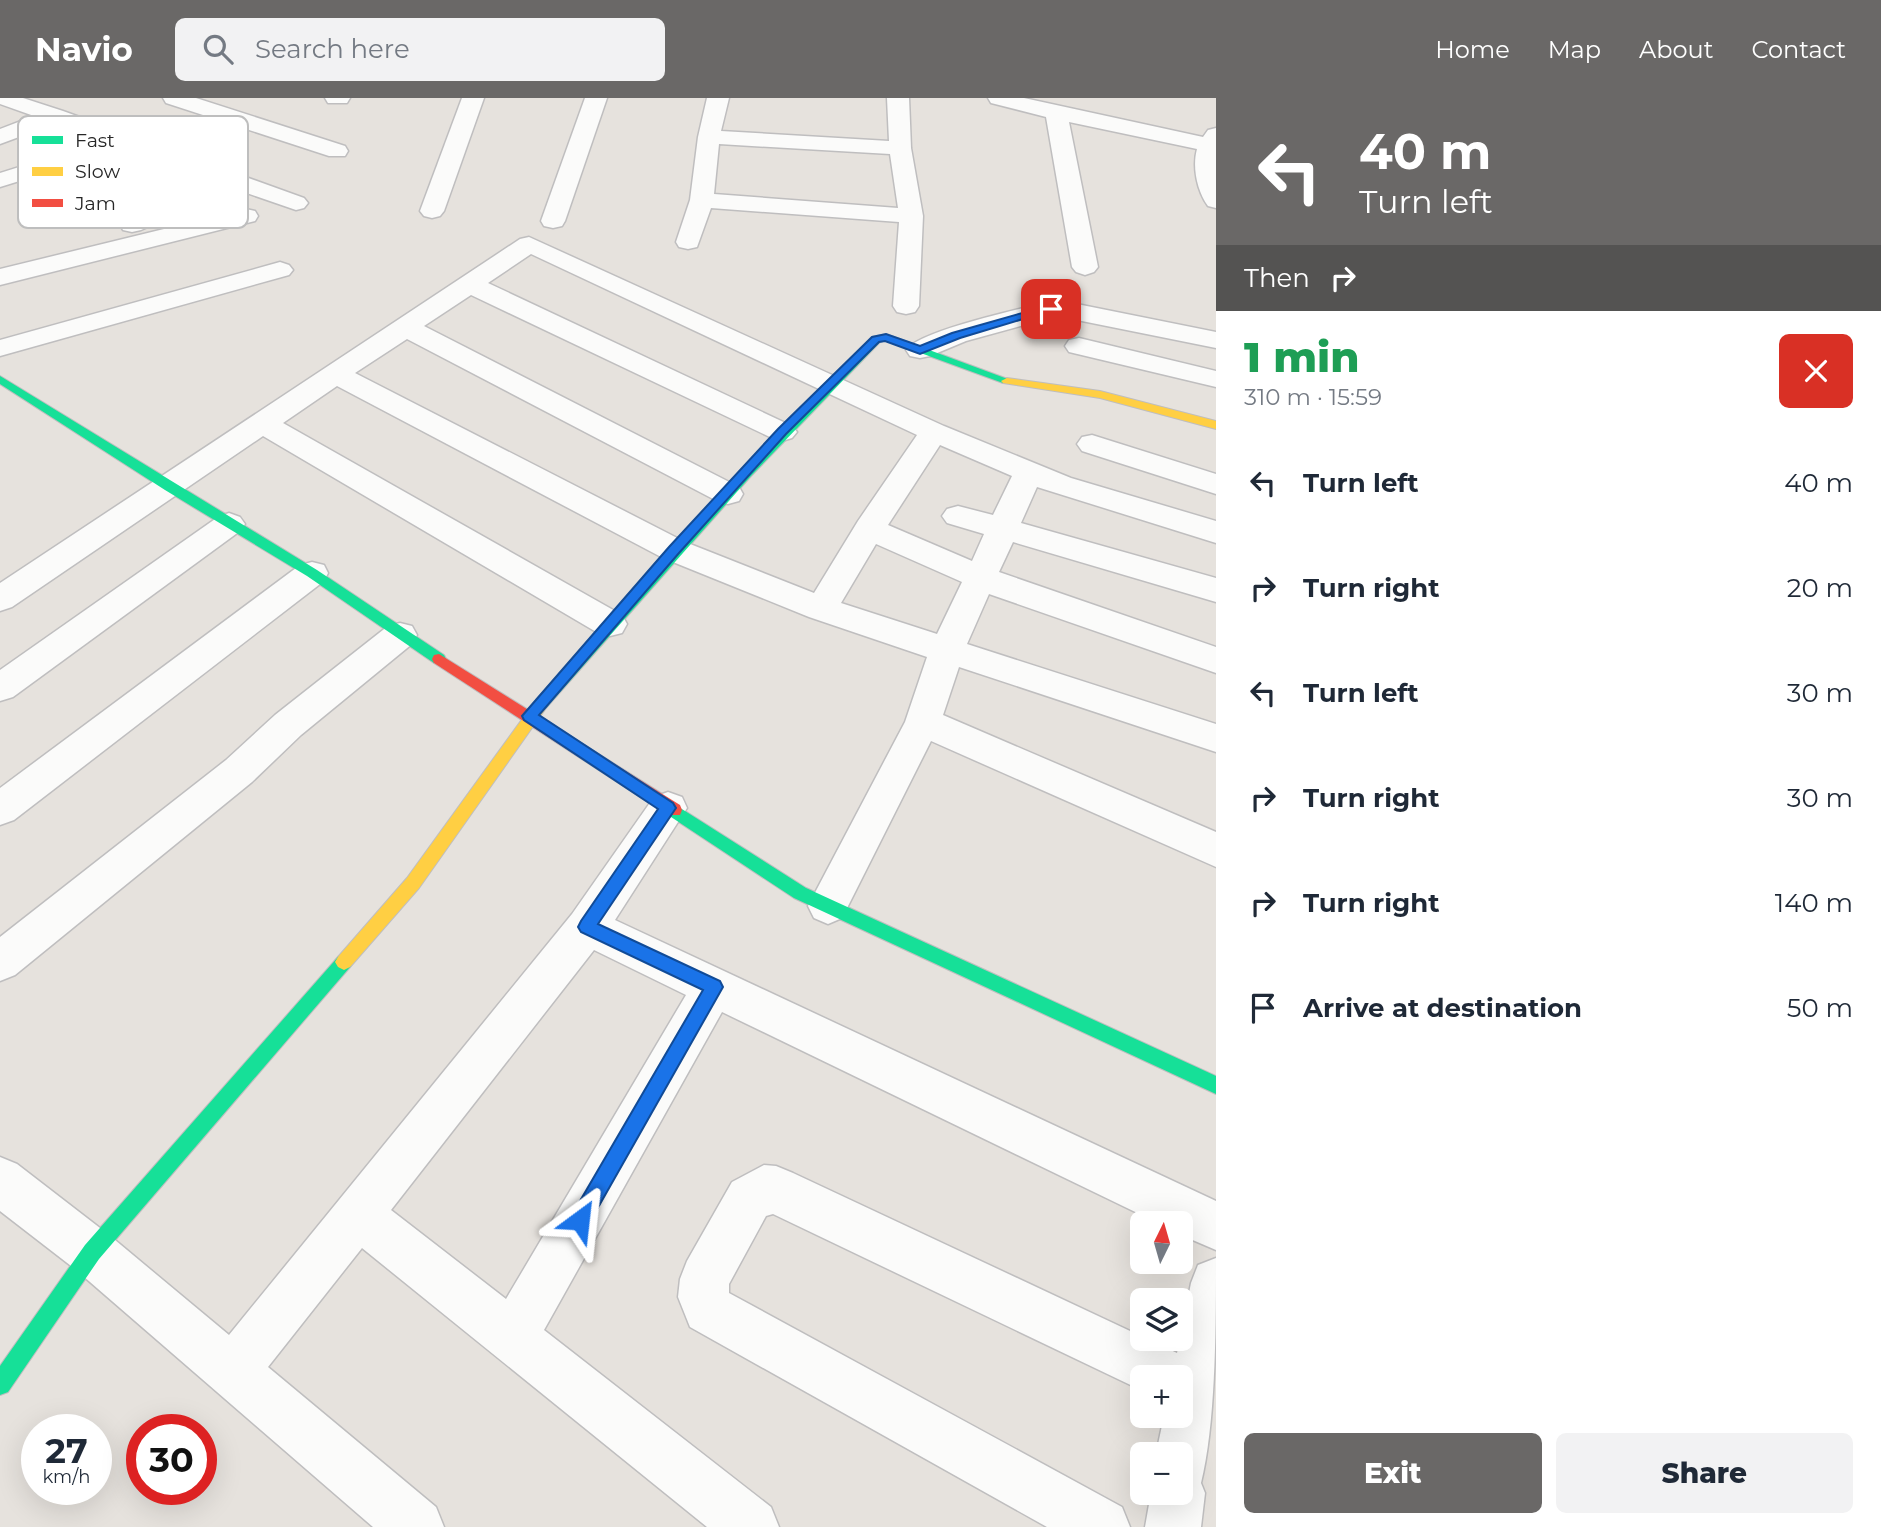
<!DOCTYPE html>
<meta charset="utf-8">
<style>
:root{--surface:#fff;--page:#f2f2f3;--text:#1f2937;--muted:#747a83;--accent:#6a6867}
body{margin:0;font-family:Montserrat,sans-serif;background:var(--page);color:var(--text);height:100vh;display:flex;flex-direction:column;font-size:26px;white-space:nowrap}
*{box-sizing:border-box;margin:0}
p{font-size:23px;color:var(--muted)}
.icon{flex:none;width:38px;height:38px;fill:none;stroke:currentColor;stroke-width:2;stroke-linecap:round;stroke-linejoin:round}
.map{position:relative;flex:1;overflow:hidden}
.sheet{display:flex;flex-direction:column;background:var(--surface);width:665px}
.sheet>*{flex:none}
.guide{background:#6a6867;color:#fff;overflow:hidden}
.needle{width:46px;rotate:5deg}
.controls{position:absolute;left:1130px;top:1113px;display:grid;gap:14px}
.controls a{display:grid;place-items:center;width:63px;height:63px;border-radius:10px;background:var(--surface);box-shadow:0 7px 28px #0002;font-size:35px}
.speed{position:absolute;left:21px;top:1316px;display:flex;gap:14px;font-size:35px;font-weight:700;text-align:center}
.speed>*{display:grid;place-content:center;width:91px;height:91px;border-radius:50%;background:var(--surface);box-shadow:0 7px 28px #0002;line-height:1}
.speed small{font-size:18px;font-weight:400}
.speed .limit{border:10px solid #d22;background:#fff;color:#111}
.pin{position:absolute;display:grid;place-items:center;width:60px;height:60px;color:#fff;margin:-30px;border-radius:14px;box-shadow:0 4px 10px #0006}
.me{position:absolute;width:77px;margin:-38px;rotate:30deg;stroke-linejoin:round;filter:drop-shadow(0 0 5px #0008)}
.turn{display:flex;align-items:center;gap:24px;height:147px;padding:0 28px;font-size:32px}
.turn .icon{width:91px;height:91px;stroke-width:2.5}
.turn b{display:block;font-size:49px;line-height:60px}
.then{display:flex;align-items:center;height:66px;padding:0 28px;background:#0003;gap:14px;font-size:26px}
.round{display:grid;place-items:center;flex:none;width:74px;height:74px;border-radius:10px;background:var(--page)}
.head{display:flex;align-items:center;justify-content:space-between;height:119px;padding:0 28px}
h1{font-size:42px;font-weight:800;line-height:52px;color:#1e9e55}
.action{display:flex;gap:14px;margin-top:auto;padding:14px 28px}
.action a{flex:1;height:80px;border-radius:10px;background:var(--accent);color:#fff;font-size:28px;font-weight:800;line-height:80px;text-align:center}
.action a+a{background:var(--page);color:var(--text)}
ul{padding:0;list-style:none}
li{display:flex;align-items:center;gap:21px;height:105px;padding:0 28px}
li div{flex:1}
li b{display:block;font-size:26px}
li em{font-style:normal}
header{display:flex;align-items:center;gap:42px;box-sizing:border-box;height:98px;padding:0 35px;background:var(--accent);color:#fff}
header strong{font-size:33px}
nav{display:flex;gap:38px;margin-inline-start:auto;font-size:24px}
.search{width:490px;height:63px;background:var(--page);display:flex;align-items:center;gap:18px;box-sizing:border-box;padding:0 24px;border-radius:10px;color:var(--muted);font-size:26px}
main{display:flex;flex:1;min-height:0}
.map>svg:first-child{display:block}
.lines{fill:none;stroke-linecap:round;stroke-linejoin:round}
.street-casing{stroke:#bfbebf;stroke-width:3}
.fast-casing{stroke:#bfbebf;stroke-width:2}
.slow-casing{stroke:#bfbebf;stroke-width:2}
.jam-casing{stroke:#bfbebf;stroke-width:2}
.street{fill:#fbfbfa;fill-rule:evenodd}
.fast{fill:#16e098;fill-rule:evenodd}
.slow{fill:#ffcf43;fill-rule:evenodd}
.jam{fill:#f24e42;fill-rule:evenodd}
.route{fill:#1a73e8;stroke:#114b97;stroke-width:2}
.key{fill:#fff;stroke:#bebebe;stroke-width:2}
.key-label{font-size:19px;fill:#272727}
</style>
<header>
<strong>Navio</strong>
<div class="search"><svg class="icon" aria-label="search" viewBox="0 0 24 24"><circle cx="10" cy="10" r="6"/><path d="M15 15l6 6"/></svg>Search here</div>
<nav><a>Home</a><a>Map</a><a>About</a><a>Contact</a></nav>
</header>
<main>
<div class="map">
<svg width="1216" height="1429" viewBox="0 0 1216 1429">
<rect width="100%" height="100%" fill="#e6e2dd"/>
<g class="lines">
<defs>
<g id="street">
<polygon points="0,0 23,0 63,13 304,100 308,105 304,110 296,112 235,91 141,132 132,134 123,132 120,127 123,122 213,83 123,51 0,89 0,75 102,43 54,26 0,46 0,31 34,18 0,6"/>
<polygon points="163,0 196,0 345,48 348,53 345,58 329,58 166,5"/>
<polygon points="325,0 350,0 347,5 328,5"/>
<polygon points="462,0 484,0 444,113 440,118 432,120 424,118 420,113"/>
<polygon points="585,0 607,0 565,123 562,128 553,130 544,128 541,123"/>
<path d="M707 0H729L721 33 889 43 887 0H909L911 50 923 118 919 208 915 214 906 216 897 214 893 208 899 124 711 110 697 149 688 151 679 149 676 144 690 102 698 39ZM719 46 890 56 898 110 714 96Z"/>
<path d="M988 0H1024L1203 39 1208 32 1216 30V110L1208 108C1197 93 1192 69 1197 51L1069 24 1098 169 1094 174 1085 177 1076 174 1072 169 1046 19 991 5Z"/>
<polygon points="246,111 255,113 258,118 255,123 0,187 0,171"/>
<path d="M529 139 944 328 1071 380 1216 423V445L1037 389 1021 425 1216 480V504L1013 444 999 474 1216 549V575L989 496 967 546 1216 626V654L959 569 943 617 1216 734V769L931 643 842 820 828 826 814 820 808 808 905 624 927 559 809 519 663 460 337 288 283 325 622 517 627 526 622 535 610 538 598 535 263 338 12 509 0 513V485L520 141ZM531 156 917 337 858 423 814 495 685 444 355 275 407 241 717 403 728 406 739 403 743 396 739 389 424 228 471 197 772 340 782 343 792 340 797 334 792 328 488 185ZM940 347 1012 378 993 417 958 408 947 411 942 418 947 425 984 436 972 463 888 427ZM876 446 962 484 937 536 841 505Z"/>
<polygon points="280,164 289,167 293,172 289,177 0,258 0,242"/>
<path d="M1057 202 1216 234V250L1057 218 966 243 930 258 920 260 910 258 906 252C920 232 1029 209 1057 202Z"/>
<polygon points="1079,240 1216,273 1216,289 1069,254 1065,248 1069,242"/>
<polygon points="1092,337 1216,376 1216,396 1082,353 1077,346 1082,339"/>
<polygon points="229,415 240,419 245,426 240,433 13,599 0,603 0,572 218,419"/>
<polygon points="312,464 324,467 328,475 324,483 14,722 0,727 0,690 300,467"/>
<polygon points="400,525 412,528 417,537 412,546 301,637 252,684 15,877 0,883 0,839 226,662 275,617 388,528"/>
<path d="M668 694 682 699 687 710 615 822 1216 1103V1152L1181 1137V1125H1158L722 914 544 1232 771 1409 779 1429H707L362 1150 268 1269 436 1409 444 1429H373L75 1171 0 1113V1059L17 1066 109 1137 229 1237 572 816 654 699ZM594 852 686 897 506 1201 391 1112Z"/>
<path d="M764 1067 776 1068 793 1075 1177 1255 1191 1185 1198 1167 1216 1160C1216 1226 1216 1325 1201 1385L1205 1395 1201 1429H1145L1151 1395H1181V1356H1156L1164 1318H1181V1279H1143V1293L773 1116 766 1118 729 1186V1195L1122 1409 1130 1429H1047L690 1229 678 1199 680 1181 687 1163 732 1084Z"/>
</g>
<g id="fast">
<polygon points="886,236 1013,283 1003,285 885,242 880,244 751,378 546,610 536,610 534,606 536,602 742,372 872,239"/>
<polygon points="0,278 317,472 444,557 446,561 444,565 434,565 307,478 165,392 0,286"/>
<polygon points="674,706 806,790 1216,978 1216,996 794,800 668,717 666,712 668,707"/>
<polygon points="344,856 350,859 353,864 350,869 99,1161 8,1294 0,1297 0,1268 85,1147 338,859"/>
</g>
<g id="slow">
<polygon points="1007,280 1100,293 1216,323 1216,331 1100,300 1003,285 1001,283"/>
<polygon points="541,600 548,606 546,610 419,790 350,869 344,872 338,869 335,864 338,859 407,780 536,602"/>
</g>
<polygon id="jam" points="439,556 680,707 682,712 680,717 668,717 434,565 432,561 434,557"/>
</defs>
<use href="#street" class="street-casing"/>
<use href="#fast" class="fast-casing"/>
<use href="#slow" class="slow-casing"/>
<use href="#jam" class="jam-casing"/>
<use href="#street" class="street"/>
<use href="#fast" class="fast"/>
<use href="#slow" class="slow"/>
<use href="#jam" class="jam"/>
</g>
<polygon class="route" points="1047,208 1056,211 960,240 920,256 885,243 879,244 786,336 679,455 539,617 673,705 676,710 598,826 720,883 723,889 587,1129 580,1132 573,1129 570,1122 573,1115 703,892 581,834 578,829 581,823 658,711 524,622 522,618 669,449 778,331 872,239 886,236 920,248 952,235"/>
<rect x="18" y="18" width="230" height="112" rx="10" class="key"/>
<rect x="32" y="38" width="31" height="8" fill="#16e098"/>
<rect x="32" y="69" width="31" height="9" fill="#ffcf43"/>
<rect x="32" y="101" width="31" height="8" fill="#f24e42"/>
<g class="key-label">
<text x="75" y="49">Fast</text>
<text x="75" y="80">Slow</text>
<text x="75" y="112">Jam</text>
</g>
</svg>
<div class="controls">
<a><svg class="needle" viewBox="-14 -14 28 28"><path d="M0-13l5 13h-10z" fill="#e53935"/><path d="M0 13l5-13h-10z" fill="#747a83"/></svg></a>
<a><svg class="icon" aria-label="layers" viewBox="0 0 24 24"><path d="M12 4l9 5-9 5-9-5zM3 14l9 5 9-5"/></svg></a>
<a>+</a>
<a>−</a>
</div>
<div class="speed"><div>27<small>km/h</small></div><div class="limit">30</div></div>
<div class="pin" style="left:1051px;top:211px;background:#d93025"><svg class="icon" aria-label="arrive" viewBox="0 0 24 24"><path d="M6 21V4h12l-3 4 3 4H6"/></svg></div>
<svg class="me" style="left:580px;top:1122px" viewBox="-20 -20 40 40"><path d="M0-17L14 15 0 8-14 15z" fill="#1a73e8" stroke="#fff" stroke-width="4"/></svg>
</div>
<section class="sheet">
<div class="guide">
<div class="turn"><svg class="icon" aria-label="left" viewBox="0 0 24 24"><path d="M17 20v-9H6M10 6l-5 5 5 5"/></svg><div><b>40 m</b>Turn left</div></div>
<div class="then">Then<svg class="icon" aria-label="right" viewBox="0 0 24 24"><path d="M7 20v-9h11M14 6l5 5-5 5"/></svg></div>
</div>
<div class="head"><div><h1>1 min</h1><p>310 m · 15:59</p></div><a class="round" style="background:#d93025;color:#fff"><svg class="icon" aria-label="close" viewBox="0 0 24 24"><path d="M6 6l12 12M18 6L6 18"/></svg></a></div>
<ul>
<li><svg class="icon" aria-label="left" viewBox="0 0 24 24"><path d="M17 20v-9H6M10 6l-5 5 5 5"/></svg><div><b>Turn left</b></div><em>40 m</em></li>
<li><svg class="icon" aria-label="right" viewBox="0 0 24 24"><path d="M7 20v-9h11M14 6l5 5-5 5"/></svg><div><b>Turn right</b></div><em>20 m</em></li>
<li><svg class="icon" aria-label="left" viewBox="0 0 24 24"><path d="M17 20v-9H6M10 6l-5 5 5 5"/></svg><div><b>Turn left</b></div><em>30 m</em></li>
<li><svg class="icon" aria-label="right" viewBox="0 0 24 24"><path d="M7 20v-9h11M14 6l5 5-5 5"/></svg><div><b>Turn right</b></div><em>30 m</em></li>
<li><svg class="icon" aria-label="right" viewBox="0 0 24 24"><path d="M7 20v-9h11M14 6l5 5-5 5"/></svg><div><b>Turn right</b></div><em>140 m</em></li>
<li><svg class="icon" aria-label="arrive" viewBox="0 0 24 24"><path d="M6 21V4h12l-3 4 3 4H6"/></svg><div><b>Arrive at destination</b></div><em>50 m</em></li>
</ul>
<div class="action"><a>Exit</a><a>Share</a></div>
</section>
</main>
